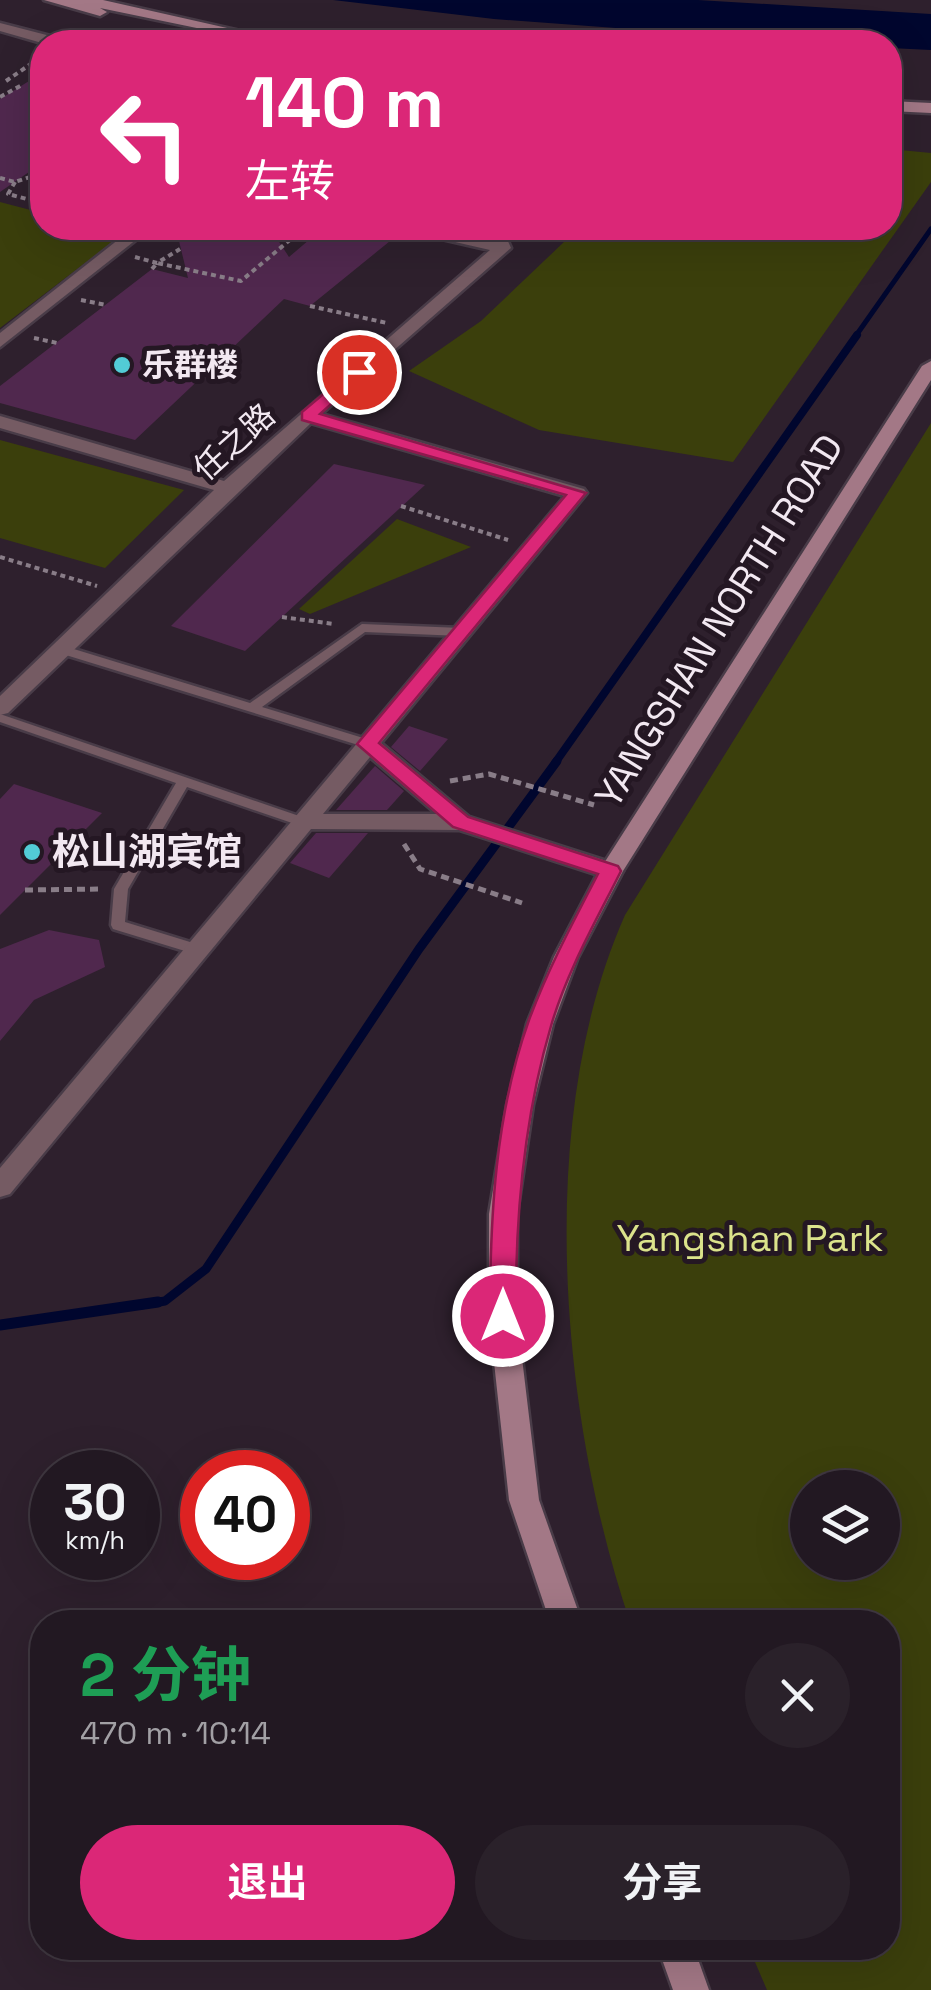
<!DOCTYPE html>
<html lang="zh">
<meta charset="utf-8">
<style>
:root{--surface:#221822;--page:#2a212a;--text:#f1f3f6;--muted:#a2a0a5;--line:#3f3740;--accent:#db2777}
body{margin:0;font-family:"Space Grotesk","Noto Sans SC",sans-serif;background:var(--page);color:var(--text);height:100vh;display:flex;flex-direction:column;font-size:38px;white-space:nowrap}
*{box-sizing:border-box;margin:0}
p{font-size:32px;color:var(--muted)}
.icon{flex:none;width:55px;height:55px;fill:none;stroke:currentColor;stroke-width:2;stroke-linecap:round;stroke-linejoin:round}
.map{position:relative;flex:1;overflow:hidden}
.drawer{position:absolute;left:30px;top:1610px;width:870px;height:350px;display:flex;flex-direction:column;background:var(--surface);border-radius:40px;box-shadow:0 10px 40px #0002,0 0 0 2px var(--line)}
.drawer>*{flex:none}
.banner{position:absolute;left:30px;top:30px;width:872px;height:210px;border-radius:40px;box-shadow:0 10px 40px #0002,0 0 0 2px var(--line);background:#db2777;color:#fff;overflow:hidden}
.tools{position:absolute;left:790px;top:1470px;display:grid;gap:20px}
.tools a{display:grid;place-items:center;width:110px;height:110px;border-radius:50%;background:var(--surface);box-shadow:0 10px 40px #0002,0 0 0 2px var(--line);font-size:50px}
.speed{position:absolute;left:30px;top:1450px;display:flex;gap:20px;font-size:50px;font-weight:700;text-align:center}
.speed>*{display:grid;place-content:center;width:130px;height:130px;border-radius:50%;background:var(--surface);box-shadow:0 10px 40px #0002,0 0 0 2px var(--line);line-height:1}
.speed small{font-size:25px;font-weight:400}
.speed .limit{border:15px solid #d22;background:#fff;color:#111}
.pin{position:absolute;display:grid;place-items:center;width:85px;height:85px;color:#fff;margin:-42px;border:5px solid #fff;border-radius:50%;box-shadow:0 2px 10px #0007}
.me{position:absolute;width:110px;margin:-55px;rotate:0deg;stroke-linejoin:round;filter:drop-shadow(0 0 8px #0008)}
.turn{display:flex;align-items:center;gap:35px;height:210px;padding:0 50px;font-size:45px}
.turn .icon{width:130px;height:130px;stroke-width:2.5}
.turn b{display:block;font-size:70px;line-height:85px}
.round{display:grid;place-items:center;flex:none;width:105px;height:105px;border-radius:52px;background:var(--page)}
.head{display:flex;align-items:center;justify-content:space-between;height:170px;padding:0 50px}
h1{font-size:60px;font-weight:700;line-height:75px;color:#1e9e55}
.cta{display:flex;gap:20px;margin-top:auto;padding:20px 50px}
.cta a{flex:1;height:115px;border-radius:60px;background:var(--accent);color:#fff;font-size:40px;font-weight:700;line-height:115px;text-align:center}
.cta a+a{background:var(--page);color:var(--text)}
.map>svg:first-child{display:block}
.green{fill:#3b3f0c;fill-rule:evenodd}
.water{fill:#00062e}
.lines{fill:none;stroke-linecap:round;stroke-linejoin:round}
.stream-far3{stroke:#00062e;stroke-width:5}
.stream-far2{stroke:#00062e;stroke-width:8}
.stream-far1{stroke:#00062e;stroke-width:9}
.stream{stroke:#00062e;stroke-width:11}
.building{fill:#50284e}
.lane-casing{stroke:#493c48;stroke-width:5}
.street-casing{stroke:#493c48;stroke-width:5}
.secondary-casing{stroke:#493c48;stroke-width:5}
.path-far1{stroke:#897d88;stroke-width:4;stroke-dasharray:5 4;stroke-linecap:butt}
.path{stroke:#897d88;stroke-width:5;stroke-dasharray:8 5;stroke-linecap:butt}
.lane{fill:#755b63;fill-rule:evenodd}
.street{fill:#755b63;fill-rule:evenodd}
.secondary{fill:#a37886;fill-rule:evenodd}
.route{fill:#db2777;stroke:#8e194d;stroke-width:2.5}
.poi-dot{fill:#52ccd6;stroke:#241723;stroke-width:4}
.labels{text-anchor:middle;stroke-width:10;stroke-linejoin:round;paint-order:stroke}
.far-poi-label{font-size:32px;font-weight:bold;fill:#f2e8f1;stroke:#241723;text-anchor:start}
.far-street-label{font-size:32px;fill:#f2e8f1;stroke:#241723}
.street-label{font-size:38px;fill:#f2e8f1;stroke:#241723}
.poi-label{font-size:38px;font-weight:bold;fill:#f2e8f1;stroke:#241723;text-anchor:start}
.park-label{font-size:38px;fill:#dbe38b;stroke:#241723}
</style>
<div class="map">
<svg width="931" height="1990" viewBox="0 0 931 1990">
<rect width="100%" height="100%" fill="#2e202d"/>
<g class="green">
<polygon points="890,149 931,153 931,182 733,462 539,430 409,371 481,321 565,241 557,228 890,228"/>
<polygon points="0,202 42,213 42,228 99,228 123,234 0,328"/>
<path d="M931 423V1990H767L749 1948H888V1622H630C560 1415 534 1120 625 915ZM808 1488H882V1562H808Z"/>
<polygon points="0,440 184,490 105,568 0,538"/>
<polygon points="397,519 471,547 310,614 299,609"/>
</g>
<polygon class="water" points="333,0 698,0 931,14 931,50 890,48 890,42 806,42 494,19"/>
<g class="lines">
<polyline class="stream-far3" points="855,337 931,229"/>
<polyline class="stream-far2" points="555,763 857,335"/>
<polyline class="stream-far1" points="141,1305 165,1301 206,1269 419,949 557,761"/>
<polyline class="stream" points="0,1325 158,1302"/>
</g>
<g class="building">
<polygon points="42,73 42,163 0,192 0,99"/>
<polygon points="191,228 270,228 289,257 323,228 352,228 395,237 310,306 284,299 135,440 0,403 0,386 152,269 188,278 179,241"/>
<polygon points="334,464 425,485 245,651 171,626"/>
<polygon points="409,726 448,739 420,771 391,747"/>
<polygon points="375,766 404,791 387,810 336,810"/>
<polygon points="14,784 102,813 0,915 0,799"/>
<polygon points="316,833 368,833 329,878 290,863"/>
<polygon points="49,930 99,940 105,967 34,1000 0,1041 0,949"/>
</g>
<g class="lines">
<defs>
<g id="lane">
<polygon points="362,624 461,628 467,632 461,636 365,632 262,707 373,741 375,744 368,748 56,652 54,649 56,646 64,646 250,703"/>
<polygon points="0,714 305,818 307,821 300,826 295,824 187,787 128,889 125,922 203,946 205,950 198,955 113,929 111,925 114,889 176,783 0,722"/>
</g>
<g id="street">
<polygon points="0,23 62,39 64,42 42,43 0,31"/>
<polygon points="133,228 151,228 0,347 0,333"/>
<path d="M394 228H424L491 241 486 228H502L511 248 321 414 584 489 587 493 381 743 469 817 619 865 623 871 611 879 460 830 311 829 10 1194 0 1197V1168L565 496 311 423 8 713 0 715V696L214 490 0 428V416L224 481 490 250ZM370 757 437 814H323Z"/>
</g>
<g id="secondary">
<polygon points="44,0 103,0 289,42 264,42 100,8 107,12 100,16"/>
<polygon points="890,101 931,103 931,113 890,111"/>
<polygon points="931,361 931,380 623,871 578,957 553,1024 533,1105 517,1214 517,1316 539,1500 582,1622 550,1622 509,1500 489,1316 489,1214 507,1105 527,1024 554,957 599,871 922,366"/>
<polygon points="658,1948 694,1948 709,1990 673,1990"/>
</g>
</defs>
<use href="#lane" class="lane-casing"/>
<use href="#street" class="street-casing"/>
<use href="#secondary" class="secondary-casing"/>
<g class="path-far1">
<polyline points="6,81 41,57"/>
<polyline points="0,97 22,85"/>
<polyline points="0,178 15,182 42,173"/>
<polyline points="15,182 8,194 42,203"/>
<polyline points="135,257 157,263 180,249"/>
<polyline points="152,269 157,263 241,281 304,228"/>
<polyline points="81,300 106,305"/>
<polyline points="310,306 387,323"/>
<polyline points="34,338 57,343"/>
<polyline points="401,506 508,540"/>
<polyline points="0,557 97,586"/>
<polyline points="282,617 334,624"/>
</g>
<g class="path">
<polyline points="450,781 489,774 594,805"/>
<polyline points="404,844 420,869 522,903"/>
<polyline points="25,890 103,889"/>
</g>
<use href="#lane" class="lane"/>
<use href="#street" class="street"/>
<use href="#secondary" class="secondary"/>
</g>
<path class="route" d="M353 369 367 372 320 414 586 493 379 743 468 817 618 866 621 871C596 921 567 971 551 1026 523 1121 515 1218 516 1316L503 1327 490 1316C490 1218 495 1114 529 1020 548 969 573 922 598 874L453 827 357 744 566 495 302 420V412Z"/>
<g class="poi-dot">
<circle cx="122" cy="365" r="10"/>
<circle cx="32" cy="852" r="10"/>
</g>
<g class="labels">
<g class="far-poi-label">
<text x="142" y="376">乐群楼</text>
</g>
<g class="far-street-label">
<text transform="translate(234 442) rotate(-42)" y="11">任之路</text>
</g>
<g class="street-label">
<text transform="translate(719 621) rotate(-58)" y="13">YANGSHAN NORTH ROAD</text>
</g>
<g class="poi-label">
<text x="52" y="865">松山湖宾馆</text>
</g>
<g class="park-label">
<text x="750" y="1251">Yangshan Park</text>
</g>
</g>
</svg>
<div class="tools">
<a><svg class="icon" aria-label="layers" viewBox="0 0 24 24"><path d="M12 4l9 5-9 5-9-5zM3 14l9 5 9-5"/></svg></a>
</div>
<div class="speed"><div>30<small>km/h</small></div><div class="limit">40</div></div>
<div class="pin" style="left:359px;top:372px;background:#d93025"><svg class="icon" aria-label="arrive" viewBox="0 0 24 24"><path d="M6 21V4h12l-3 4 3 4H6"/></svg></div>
<svg class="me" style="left:503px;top:1316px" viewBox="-20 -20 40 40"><circle r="17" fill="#db2777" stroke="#fff" stroke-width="3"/><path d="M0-11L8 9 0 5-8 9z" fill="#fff"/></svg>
<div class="banner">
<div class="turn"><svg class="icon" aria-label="left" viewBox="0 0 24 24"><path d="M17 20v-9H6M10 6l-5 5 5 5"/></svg><div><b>140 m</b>左转</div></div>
</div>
<section class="drawer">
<div class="head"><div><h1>2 分钟</h1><p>470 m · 10:14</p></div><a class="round"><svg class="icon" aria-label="close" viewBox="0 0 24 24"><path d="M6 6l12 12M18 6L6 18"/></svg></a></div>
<div class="cta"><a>退出</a><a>分享</a></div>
</section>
</div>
